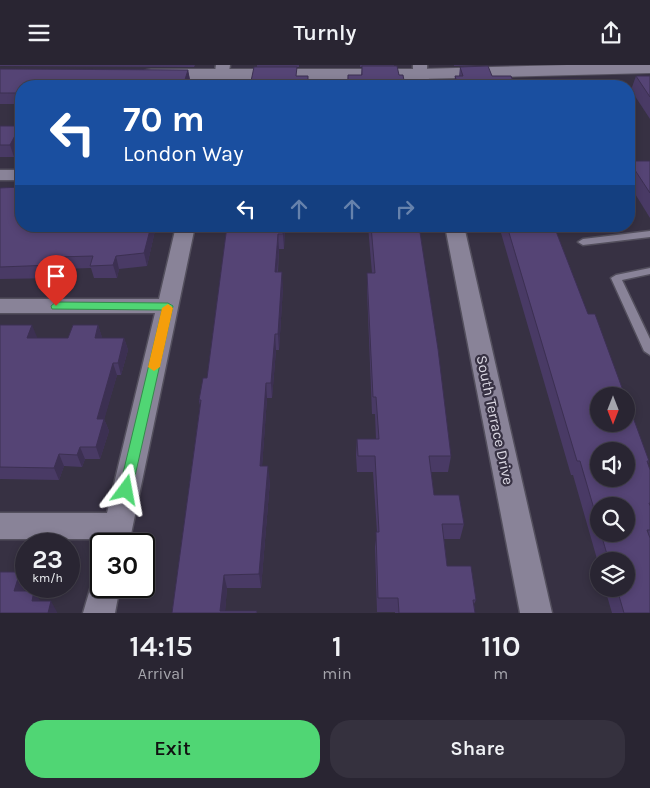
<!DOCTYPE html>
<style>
:root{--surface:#292532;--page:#35313e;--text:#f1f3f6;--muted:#a5a5ac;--line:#45424d;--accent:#50d674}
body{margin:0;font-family:Karla,sans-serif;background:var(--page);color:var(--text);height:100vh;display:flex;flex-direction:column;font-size:19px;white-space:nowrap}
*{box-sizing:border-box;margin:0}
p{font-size:16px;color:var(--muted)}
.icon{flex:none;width:28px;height:28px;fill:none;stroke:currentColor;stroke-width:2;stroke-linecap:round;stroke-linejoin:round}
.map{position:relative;height:548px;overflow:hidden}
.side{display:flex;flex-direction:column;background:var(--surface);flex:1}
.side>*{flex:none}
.guide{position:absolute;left:15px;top:15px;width:620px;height:152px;border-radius:20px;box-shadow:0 2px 8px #0003,0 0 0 1px var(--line);background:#1a4fa0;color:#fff;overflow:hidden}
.needle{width:32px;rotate:180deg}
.tools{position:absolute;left:590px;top:322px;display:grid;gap:10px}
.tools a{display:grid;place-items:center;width:45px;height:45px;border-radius:50%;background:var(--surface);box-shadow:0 2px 8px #0003,0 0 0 1px var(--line);font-size:25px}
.speed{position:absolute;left:15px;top:468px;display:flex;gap:10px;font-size:25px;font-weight:700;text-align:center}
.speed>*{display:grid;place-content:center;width:65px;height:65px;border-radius:50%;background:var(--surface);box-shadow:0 2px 8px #0003,0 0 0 1px var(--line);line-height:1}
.speed small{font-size:12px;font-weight:400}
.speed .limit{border:2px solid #111;border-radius:8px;background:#fff;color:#111}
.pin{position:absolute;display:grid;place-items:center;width:42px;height:42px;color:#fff;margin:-51px -21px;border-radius:50% 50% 50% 0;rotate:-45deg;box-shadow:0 0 5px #0007}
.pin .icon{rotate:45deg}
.me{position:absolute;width:55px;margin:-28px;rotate:13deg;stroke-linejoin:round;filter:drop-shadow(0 0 4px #0008)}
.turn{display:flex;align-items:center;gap:18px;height:105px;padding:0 25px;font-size:22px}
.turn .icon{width:65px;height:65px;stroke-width:2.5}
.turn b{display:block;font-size:35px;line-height:42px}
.lanes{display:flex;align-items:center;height:48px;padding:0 25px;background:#0003;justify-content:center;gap:25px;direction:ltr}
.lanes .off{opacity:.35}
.eta{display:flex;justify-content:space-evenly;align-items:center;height:85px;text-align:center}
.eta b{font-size:30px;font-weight:600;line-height:35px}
.action{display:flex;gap:10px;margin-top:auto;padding:10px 25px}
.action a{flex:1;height:58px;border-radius:20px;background:var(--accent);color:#111;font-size:20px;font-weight:600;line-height:58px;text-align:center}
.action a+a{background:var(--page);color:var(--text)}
header{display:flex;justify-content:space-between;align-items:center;height:65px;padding:0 25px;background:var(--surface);font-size:22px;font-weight:600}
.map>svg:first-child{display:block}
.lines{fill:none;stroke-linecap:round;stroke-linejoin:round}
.service-casing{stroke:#534f5d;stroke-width:3}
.minor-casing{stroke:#534f5d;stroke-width:3}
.tertiary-casing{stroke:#534f5d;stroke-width:2}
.service{fill:#898398;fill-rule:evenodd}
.minor{fill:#898398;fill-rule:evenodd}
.tertiary{fill:#898398;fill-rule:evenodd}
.wall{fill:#493a65;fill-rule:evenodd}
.shaded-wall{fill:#3c3052}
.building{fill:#554475;stroke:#3c3052;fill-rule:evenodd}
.route{fill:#50d674;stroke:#348b4b}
.slow{fill:#f59e0b}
.labels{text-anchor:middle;stroke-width:4.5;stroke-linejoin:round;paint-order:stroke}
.street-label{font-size:15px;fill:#dcd9e4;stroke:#373143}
</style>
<header><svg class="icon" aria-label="menu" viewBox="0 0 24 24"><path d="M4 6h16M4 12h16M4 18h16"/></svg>Turnly<svg class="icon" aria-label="share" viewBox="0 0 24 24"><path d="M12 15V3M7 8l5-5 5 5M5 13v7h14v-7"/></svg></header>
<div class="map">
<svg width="650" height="548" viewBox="0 0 650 548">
<rect width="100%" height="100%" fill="#373143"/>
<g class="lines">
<defs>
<g id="service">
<polygon points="650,166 650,172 583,180 578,177 583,174"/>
<polygon points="650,203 650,209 622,215 650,274 650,290 644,286 611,213 616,210"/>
</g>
<g id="minor">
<polygon points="216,0 230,0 227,21 213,21"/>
<polygon points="413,0 427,0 427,9 432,21 418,21 413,9"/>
<rect x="0" y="105" width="21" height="10"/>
<polygon points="176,161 195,161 129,479 101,479 101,483 101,474 0,474 0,448 107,448 155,248 0,248 0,234 159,234"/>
<polygon points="445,161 464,161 552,548 520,548"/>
<polygon points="101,508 101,521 120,521 115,548 83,548 94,511"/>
</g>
<polygon id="tertiary" points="567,0 650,0 650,8 420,14 151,14 145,13 142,9 145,5 151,4 420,4"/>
</defs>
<use href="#service" class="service-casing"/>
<use href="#minor" class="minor-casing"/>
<use href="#tertiary" class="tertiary-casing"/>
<use href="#service" class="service"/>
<use href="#minor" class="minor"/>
<use href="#tertiary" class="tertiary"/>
</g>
<g class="wall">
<polygon points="0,0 195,0 194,2 0,1"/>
<rect x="257" y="0" width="42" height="2"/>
<polygon points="360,0 394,0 394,1 405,21 347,21 348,10 361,10 362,2 360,2"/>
<polygon points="454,0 480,0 454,1"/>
<polygon points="460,2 492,11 515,21 454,21 455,11 459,11"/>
<polygon points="0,4 188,5 190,15 21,21 21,39 0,39"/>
<polygon points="636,11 650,11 650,54 631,25"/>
<polygon points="550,14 585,21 548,21"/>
<polygon points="0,61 20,61 21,65 21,78 14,92 0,92"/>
<polygon points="629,96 650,96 650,153 629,119"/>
<polygon points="0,123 21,161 156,161 147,201 119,204 117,213 94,213 91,203 61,204 58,213 0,214"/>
<polygon points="227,161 285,161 284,184 279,184 278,207 283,222 279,285 276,285 272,333 267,333 262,401 270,416 261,523 227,523 225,546 257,546 257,548 172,548 200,341 199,335 207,313"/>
<polygon points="368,161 419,161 451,391 448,407 431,407 434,430 464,459 460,474 444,474 447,501 476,535 474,539 475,548 395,548 395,547 377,547 375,482 377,467 373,407 357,407 356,390 357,374 376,374 375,349 372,349 367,225 367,208 372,208"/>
<path d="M499 161H554L588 249 649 396 648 399 650 405V548H612L605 524H626V496H599V501L573 410H571ZM599 441 626 469H599Z"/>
<polygon points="0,260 37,272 37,273 68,273 98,260 102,273 124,273 128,285 121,310 117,310 104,354 109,366 100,394 85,394 82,402 64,401 59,415 0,414"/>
</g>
<g class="shaded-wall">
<polygon points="188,5 190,15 188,21 183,21"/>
<polygon points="20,61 21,65 21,78 14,92 10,80"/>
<polygon points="151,161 156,161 147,201 144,188"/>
<polygon points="284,161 285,161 284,184 283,169"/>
<polygon points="278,169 279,184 276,222 275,207"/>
<polygon points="116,191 119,204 117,213 113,200"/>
<polygon points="57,192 61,204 58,213 53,200"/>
<polygon points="282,207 283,222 279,285 278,269"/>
<polygon points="32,260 37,272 32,285 27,273"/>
<polygon points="98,260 102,272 98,285 95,273"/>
<polygon points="275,269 276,285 272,333 271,318"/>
<polygon points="124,273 128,285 121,310 118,298"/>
<polygon points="113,298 117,310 103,359 104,354 109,366 100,394 96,382 97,354"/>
<polygon points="266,318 267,333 261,416 260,401"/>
<polygon points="80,382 85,394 82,402 77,390"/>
<polygon points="59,389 64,401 59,415 54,403"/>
<polygon points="268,401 270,416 261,523 259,509"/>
<polygon points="20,507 26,517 26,520 21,538 14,526"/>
<polygon points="224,510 227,523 225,548 220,546"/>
<polygon points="34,526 41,537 32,536"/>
<polygon points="51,536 57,547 57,548 48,548"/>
</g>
<g class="building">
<polygon points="362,1 397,1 399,10 403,10 405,21 348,21 348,10 362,10"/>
<polygon points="488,1 492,11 511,11 515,21 458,21 455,11 463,11 460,2"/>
<polygon points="254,2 297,2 296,11 308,11 308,21 250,21"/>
<polygon points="0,4 188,5 183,21 21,21 21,28 0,28"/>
<polygon points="636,11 650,11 650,32"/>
<polygon points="550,14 581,14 585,21 553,21"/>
<polygon points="0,61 20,61 10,80 0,80"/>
<polygon points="629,96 650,96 650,128"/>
<polygon points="21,122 21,161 151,161 144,188 116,191 113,200 90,201 93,191 57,192 53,200 0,202 0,123"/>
<polygon points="227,161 284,161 283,169 278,169 275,207 282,207 278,269 275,269 271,318 266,318 260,401 268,401 259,509 224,510 220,546 257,546 256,548 172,548 201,335 199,335 203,313 207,313"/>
<polygon points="371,161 419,161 438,284 451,391 429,391 434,430 459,430 464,459 442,459 447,501 471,501 476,535 473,535 475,548 399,548 398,533 378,533 376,467 379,467 375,391 358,391 357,374 379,374 376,332 373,332 367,208 375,208"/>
<path d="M507 161H554L588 249H595L625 331H599V359H626V333L649 396H647L650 405V438H649L650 441V465H647L650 473V548H624L617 524H626V496H609L601 469H626V441H599V461L580 396H577ZM599 386H626V414H599Z"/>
<polygon points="0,260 32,260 27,273 68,273 73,260 98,260 95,273 124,273 118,298 113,298 97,354 104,354 96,382 80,382 77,390 59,389 54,403 0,402"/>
<polygon points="0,507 20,507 14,526 34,526 32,536 51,536 48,548 0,548"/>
</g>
<polygon class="route" points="56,237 168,238 173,241 131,429 121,429 119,425 162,245 52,244 51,241"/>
<polygon class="slow" points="168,239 173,243 160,302 154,306 148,302 162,243"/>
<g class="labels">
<g class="street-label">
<text transform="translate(495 355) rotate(78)" y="5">South Terrace Drive</text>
</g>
</g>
</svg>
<div class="tools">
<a><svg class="needle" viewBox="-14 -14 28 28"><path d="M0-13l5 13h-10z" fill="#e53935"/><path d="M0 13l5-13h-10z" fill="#a5a5ac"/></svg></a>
<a><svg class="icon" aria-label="sound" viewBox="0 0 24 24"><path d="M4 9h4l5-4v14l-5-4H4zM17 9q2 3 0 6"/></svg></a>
<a><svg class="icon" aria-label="search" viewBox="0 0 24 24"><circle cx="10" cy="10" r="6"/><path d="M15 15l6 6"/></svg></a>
<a><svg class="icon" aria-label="layers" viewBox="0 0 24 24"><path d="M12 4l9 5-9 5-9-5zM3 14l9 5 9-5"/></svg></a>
</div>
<div class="speed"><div>23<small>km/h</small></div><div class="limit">30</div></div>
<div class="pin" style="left:56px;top:241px;background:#d93025"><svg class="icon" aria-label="arrive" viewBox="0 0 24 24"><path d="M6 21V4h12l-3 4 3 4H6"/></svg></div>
<svg class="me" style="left:126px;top:425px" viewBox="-20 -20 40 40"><path d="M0-17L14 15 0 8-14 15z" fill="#50d674" stroke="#fff" stroke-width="4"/></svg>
<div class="guide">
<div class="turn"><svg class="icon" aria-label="left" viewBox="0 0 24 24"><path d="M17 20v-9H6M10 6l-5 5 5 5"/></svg><div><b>70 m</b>London Way</div></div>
<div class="lanes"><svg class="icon" aria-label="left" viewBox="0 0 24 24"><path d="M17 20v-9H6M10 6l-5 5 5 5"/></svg><svg class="icon off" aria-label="ahead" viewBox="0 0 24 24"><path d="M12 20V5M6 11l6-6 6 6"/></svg><svg class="icon off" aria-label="ahead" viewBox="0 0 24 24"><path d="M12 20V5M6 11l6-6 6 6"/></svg><svg class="icon off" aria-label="right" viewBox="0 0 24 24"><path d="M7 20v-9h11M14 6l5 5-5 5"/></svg></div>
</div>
</div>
<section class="side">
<div class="eta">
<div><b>14:15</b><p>Arrival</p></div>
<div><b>1</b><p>min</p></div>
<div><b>110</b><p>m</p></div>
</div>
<div class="action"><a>Exit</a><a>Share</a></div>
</section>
